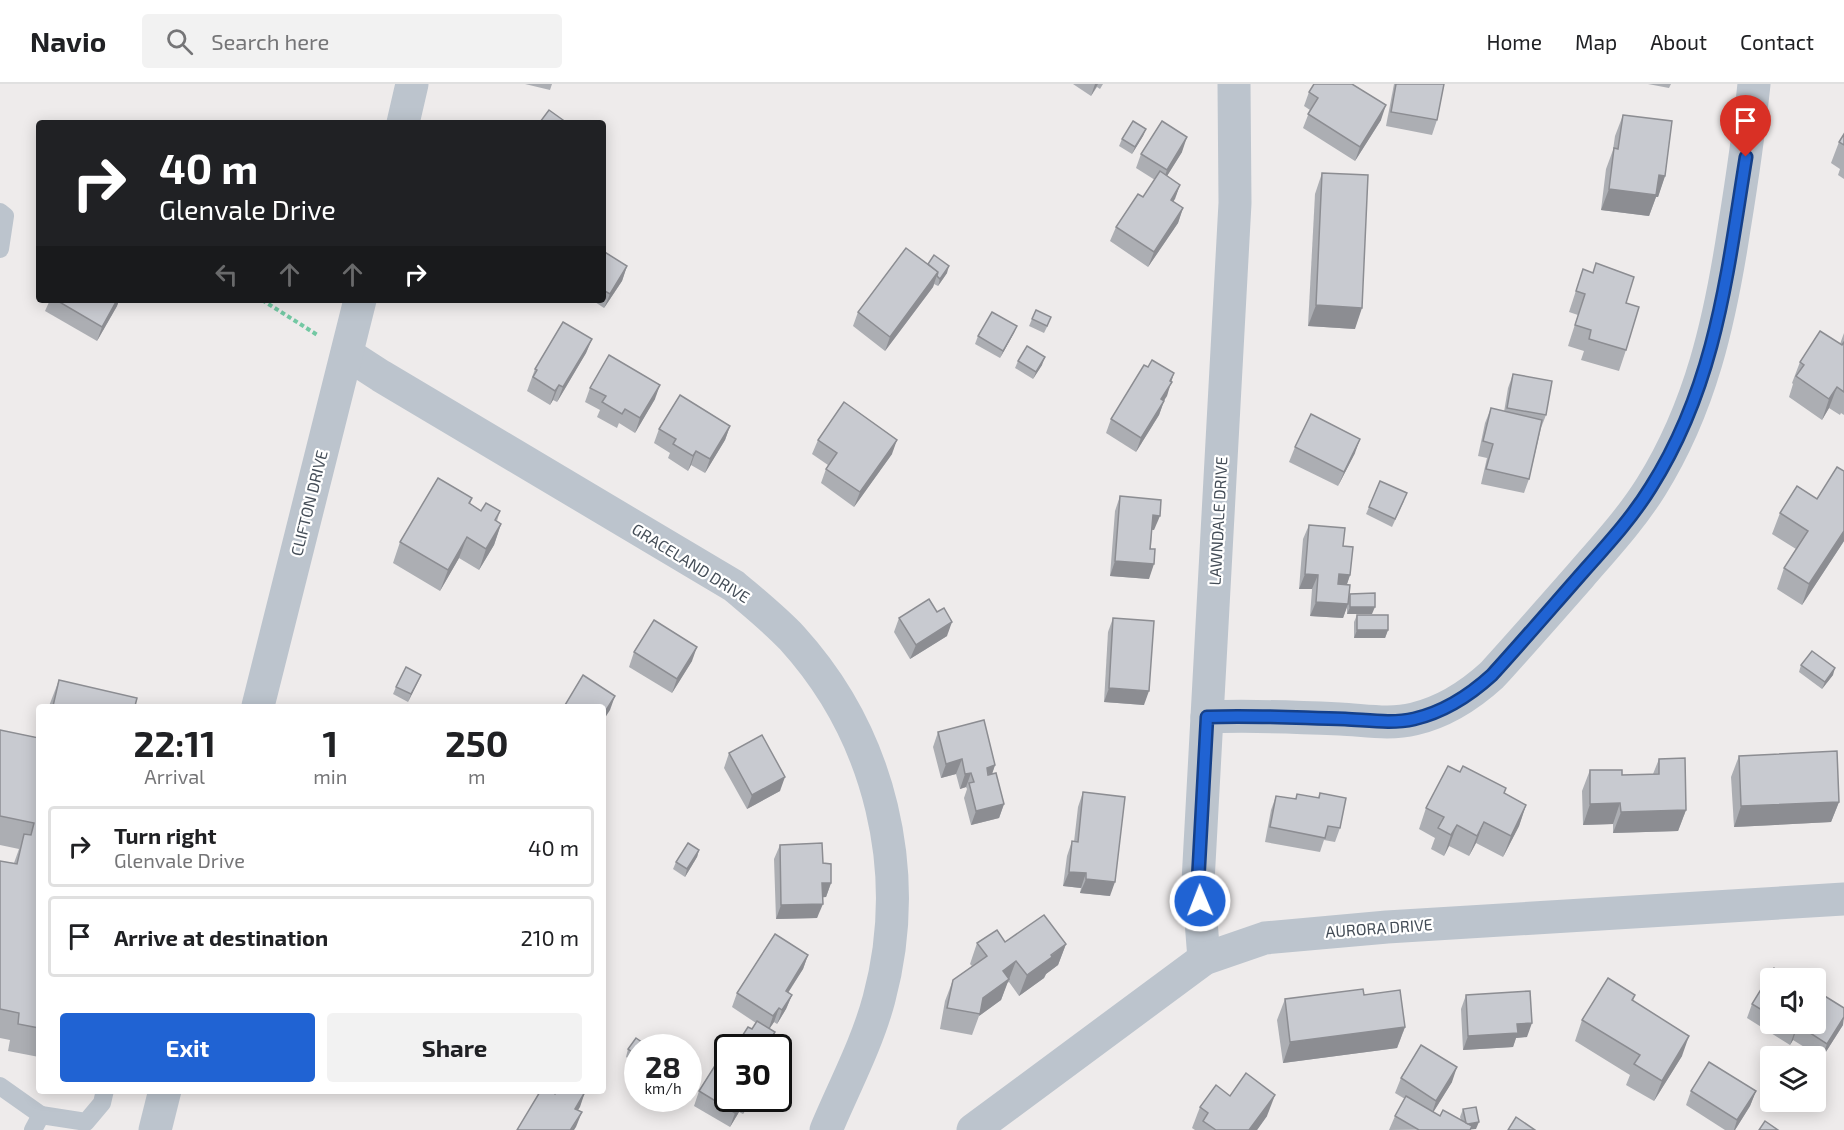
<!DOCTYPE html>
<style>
:root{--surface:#fff;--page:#f2f2f2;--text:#202124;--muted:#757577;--line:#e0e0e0;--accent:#2063d3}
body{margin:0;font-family:"Exo 2",sans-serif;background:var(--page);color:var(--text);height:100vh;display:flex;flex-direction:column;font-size:22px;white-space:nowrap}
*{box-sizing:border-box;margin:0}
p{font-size:20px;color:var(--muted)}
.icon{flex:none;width:33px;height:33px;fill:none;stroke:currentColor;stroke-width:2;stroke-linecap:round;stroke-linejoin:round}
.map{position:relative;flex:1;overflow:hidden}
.panel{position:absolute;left:36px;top:620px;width:570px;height:390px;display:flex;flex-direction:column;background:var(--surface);border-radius:6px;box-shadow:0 3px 15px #0003}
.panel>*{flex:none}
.top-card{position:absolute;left:36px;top:36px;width:570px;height:183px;border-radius:6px;box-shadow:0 3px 15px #0003;background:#202124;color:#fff;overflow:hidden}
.tools{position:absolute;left:1760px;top:884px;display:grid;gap:12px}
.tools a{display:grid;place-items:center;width:66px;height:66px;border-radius:6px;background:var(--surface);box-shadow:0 3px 15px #0003;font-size:30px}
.speed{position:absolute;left:624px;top:950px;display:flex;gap:12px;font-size:30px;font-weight:700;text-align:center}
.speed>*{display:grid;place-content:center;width:78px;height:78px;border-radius:50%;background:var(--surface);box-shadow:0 3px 15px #0003;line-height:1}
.speed small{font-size:15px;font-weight:400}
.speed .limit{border:3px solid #111;border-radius:9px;background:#fff;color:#111}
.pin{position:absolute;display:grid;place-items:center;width:51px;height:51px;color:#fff;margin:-62px -26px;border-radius:50% 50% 50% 0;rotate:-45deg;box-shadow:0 0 6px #0007}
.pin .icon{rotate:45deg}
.me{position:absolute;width:66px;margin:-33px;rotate:359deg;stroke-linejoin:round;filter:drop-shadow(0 0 4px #0008)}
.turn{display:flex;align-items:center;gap:21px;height:126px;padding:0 24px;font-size:27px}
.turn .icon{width:78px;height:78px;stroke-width:2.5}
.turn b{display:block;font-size:42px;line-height:51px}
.lanes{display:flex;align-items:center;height:57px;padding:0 24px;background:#0003;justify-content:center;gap:30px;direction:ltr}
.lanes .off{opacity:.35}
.eta{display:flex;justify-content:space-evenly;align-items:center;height:102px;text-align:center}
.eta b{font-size:36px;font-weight:700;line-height:42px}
.button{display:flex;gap:12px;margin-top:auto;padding:12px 24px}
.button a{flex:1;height:69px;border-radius:6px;background:var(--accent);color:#fff;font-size:24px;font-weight:700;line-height:69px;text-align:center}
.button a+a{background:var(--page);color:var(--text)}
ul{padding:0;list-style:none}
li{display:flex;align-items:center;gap:18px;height:81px;margin:0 12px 9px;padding:0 12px;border:3px solid var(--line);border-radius:6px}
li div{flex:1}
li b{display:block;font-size:22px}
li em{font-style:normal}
header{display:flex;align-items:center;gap:36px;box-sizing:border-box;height:84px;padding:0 30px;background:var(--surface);border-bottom:2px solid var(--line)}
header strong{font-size:28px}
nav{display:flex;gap:33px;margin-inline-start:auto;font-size:21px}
.search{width:420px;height:54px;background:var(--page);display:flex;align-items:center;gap:15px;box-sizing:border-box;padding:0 21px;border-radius:6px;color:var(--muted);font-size:22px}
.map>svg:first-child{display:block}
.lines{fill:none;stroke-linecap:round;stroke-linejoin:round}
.path{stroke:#73c8a3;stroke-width:4;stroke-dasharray:4.5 3;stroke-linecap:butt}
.lane{stroke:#bcc4cd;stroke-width:18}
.street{stroke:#bcc4cd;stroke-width:33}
.wall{fill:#acaeb3}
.shaded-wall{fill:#8c8d92}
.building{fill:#c8cad0;stroke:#8c8d92;stroke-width:1.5}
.route-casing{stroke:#154089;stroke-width:15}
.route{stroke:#2063d3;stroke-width:10}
.labels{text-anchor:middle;stroke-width:4.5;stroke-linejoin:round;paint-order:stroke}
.street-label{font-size:16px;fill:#444d57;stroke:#fff}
</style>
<header>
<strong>Navio</strong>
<div class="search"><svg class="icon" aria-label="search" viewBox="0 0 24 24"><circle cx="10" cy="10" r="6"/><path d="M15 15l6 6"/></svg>Search here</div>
<nav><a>Home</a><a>Map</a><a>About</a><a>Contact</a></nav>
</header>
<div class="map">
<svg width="1844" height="1046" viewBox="0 0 1844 1046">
<rect width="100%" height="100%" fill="#eeebeb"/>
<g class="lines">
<polyline class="path" points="262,216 319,252"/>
<g class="lane">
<polyline points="0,128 5,132 0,165"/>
<polyline points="0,1002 41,1031"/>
<polyline points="33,1046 41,1031 86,1038 102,1019 105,1006"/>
</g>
<g class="street">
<polyline points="403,39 412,0"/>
<path d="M347 270 381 292 734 502C754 519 774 535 792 554 881 652 913 788 879 915 867 960 844 1003 826 1046"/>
<polyline points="258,622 360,216"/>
<path d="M1207 633C1252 631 1296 633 1340 635 1364 636 1390 641 1414 635 1444 628 1469 612 1492 591 1522 558 1551 525 1580 492 1605 463 1631 435 1651 403 1701 323 1720 236 1734 145 1742 96 1749 48 1754 0"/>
<polyline points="1204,875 1198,798 1235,119 1234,0"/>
<polyline points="155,1046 165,1006"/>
<polyline points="973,1046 1204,875 1265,854 1387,843 1844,815"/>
</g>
</g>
<g class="wall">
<polygon points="525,0 552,0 550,6"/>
<polygon points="1073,0 1103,0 1100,5 1097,3 1091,12"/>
<polygon points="1394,0 1444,0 1437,36 1432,51 1386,42"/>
<polygon points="1648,0 1671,0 1669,4"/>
<polygon points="1309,8 1381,36 1355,77 1303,44 1310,26 1304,22"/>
<polygon points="1623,31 1665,92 1658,113 1656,113 1649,132 1601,126 1606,85 1613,66 1615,52"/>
<polygon points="1146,45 1143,52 1132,70 1119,62 1122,55"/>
<polygon points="1844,50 1844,95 1838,91 1840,85 1831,79 1839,58"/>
<polygon points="1182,68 1167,92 1180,101 1173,118 1183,124 1178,139 1148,183 1110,157 1116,143 1143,113 1155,96 1136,84 1141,70"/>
<polygon points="1322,89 1355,245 1308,242 1315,110"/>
<polygon points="603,167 627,182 622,197 604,224 592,216 603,216"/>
<polygon points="928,180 947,189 938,202 934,200 933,203 885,267 853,242 858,228"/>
<polygon points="1583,185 1626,219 1626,266 1619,287 1581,276 1584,267 1568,262 1578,231 1569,228"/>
<polygon points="50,216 119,216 117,222 97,257 45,227"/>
<polygon points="1032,235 1048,241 1044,249 1029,242"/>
<polygon points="1017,242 1014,249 1000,274 975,260 978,252"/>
<polygon points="1844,249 1844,331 1841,329 1840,331 1829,324 1822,336 1789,313 1793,300 1792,299 1800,278 1840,260"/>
<polygon points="592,255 586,269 557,318 553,316 550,321 527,307 535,285"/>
<polygon points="1018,277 1042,281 1033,295 1015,284"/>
<polygon points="1513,290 1546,331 1541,344 1529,395 1524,409 1481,400 1487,374 1478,372 1485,339 1491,324 1504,328 1508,304"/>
<polygon points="1171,298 1159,331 1136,368 1106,349 1111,335"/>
<polygon points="590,304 655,315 635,349 619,339 617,344 597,333 600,326 585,318"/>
<polygon points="730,342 725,356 705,389 691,381 688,387 668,374 670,369 654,359 659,345"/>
<polygon points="818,356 892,370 854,423 821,399 826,385 828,381 812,370"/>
<polygon points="1295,363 1355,369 1338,402 1289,378"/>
<polygon points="1120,412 1154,446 1152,446 1149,495 1110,492 1115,427"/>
<polygon points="472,414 470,420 481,427 500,427 497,437 501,440 494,461 479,486 459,474 440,507 393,479 400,458"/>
<polygon points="1404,417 1392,443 1366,430 1369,423"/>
<polygon points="1780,429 1844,457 1802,521 1777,505 1784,484 1796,465 1772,450"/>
<polygon points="1309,441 1343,462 1350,491 1347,500 1349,511 1372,530 1347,530 1347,523 1343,534 1310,532 1312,505 1299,505 1303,455"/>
<polygon points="1357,531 1388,546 1385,554 1354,554 1354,538"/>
<polygon points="899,534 947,552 910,575 894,548"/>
<polygon points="1113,534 1144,621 1104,618 1108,548"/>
<polygon points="634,568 692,577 672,609 629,583"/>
<polygon points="1801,581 1833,591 1822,605 1799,588"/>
<polygon points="421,591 408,618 393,610 396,603"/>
<polygon points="59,596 135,622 49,622"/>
<polygon points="0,646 39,654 39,973 8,967 10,956 0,954 0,777 14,779 19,765 0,761"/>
<polygon points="938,648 995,681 992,690 1004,720 999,734 971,741 964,714 967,705 966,703 960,705 956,690 941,694 933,663"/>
<polygon points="729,669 780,707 747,725 724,684"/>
<polygon points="1739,672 1839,718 1831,738 1734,743 1731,693"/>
<polygon points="1659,675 1686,726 1678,747 1613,749 1613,740 1583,741 1582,707 1590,686 1622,691 1653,690"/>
<polygon points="1083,708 1110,812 1080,809 1081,804 1063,802 1067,772 1072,757 1074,758 1078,723"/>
<polygon points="1320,709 1340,744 1335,758 1324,756 1320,768 1265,758 1271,726 1276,712 1296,715 1297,710 1318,714"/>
<polygon points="1504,709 1526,721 1519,742 1503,773 1476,759 1469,772 1449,762 1444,772 1431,765 1435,754 1419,745 1426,724"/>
<polygon points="780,761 823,779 831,799 826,813 822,813 817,834 776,835 774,775"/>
<polygon points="699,766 697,773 685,793 673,785 676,778"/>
<polygon points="775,850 808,871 803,885 788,909 792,911 786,925 777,940 774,938 769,945 775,948 771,957 778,961 777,963 728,963 728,1014 753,1014 743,1030 739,1028 730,1043 694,1022 699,1007 733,953 739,957 748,943 752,945 756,939 732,923 737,909"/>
<polygon points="1005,858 1066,860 1058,881 1046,890 1044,894 1019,912 1009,898 1007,899 1001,916 979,932 972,951 940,945 945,917 953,896 972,882 970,880 977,859"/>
<polygon points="1770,894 1770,939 1815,939 1843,941 1822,974 1793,956 1790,961 1747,934 1752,920"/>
<polygon points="1364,911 1405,943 1397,964 1283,979 1277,936 1285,915"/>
<polygon points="1466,911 1527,953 1516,954 1513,963 1463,966 1461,925"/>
<polygon points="1635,911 1633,917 1682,972 1654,1017 1626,1001 1630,991 1575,957 1582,936"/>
<polygon points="638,963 638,981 626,973 628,965"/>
<polygon points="1401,994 1452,998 1433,1028 1440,1032 1461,1036 1460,1033 1463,1025 1476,1045 1389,1046 1395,1032 1405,1015 1395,1009"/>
<polygon points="1691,1007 1756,1007 1750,1022 1735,1046 1725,1046 1686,1021"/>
<polygon points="1230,1012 1267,1032 1257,1046 1195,1046 1192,1044 1200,1023"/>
</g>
<g class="shaded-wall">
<polygon points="1095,0 1098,0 1091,12"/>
<polygon points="1386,21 1381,36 1355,77 1360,63"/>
<polygon points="1146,45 1143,52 1132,70 1135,63"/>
<polygon points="1187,53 1182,68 1162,100 1167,86"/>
<polygon points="1659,91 1665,92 1658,113 1656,113 1649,132 1601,126 1609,105"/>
<polygon points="1180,101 1175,115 1165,130 1171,116"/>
<polygon points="1183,124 1178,139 1148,183 1154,168"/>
<polygon points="627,182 622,197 604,224 610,210"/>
<polygon points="949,182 947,189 938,202 940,195"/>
<polygon points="938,188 933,203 885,267 890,253"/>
<polygon points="117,216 119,216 117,222 97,257 102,243"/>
<polygon points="1316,221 1362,224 1355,245 1308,242"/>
<polygon points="1017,242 1014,249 1000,274 1003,267"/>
<polygon points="592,255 586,269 557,318 563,303"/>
<polygon points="1045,273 1042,281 1033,295 1036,288"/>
<polygon points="1174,289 1167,312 1156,329 1161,315"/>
<polygon points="559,301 553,316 550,321 555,307"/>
<polygon points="660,301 655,315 635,349 640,334"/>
<polygon points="1837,303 1829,324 1822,336 1829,315"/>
<polygon points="1164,317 1159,331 1136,368 1141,354"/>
<polygon points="730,342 725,356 705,389 710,375"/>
<polygon points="1360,355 1355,369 1338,402 1344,388"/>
<polygon points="897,356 892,370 854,423 860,408"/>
<polygon points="696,367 691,381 688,387 693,372"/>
<polygon points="1153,431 1160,432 1154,446 1147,445"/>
<polygon points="501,440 494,461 479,486 486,465"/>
<polygon points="1844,447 1844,457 1802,521 1809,500"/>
<polygon points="467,453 459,474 440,507 448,486"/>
<polygon points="1115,477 1154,480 1149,495 1110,492"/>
<polygon points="1305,490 1318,491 1312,505 1299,505"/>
<polygon points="1339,490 1350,491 1345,506 1334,505"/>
<polygon points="1316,518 1348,520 1343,534 1310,532"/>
<polygon points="1350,523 1375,523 1372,530 1347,530"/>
<polygon points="952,538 947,552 910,575 916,561"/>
<polygon points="1357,546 1388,546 1385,554 1354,554"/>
<polygon points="697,563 692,577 672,609 677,595"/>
<polygon points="1835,584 1833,591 1822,605 1825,598"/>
<polygon points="421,591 418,598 408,618 411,610"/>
<polygon points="1109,604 1149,607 1144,621 1104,618"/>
<polygon points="615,612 610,626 603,637 603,631"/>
<polygon points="962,675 956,690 941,694 946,680"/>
<polygon points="995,681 990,696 987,684"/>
<polygon points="971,689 966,703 960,705 965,690"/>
<polygon points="785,693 780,707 747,725 752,711"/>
<polygon points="1839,718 1831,738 1734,743 1741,722"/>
<polygon points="1620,719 1613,740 1583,741 1590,720"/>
<polygon points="1004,720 999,734 971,741 976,727"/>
<polygon points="1526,721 1519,742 1503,773 1511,752"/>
<polygon points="1686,726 1678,747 1613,749 1621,728"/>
<polygon points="1484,738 1476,759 1469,772 1477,752"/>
<polygon points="1457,741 1449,762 1444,772 1451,751"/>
<polygon points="699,766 697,773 685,793 687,785"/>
<polygon points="1069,788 1086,789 1081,804 1063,802"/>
<polygon points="1086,795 1115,798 1110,812 1080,809"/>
<polygon points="822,799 831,799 826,813 817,814"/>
<polygon points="823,820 817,834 776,835 781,821"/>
<polygon points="1066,860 1058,881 1046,890 1044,894 1019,912 1027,891"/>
<polygon points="808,871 803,885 780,921 786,907"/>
<polygon points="1016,877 1001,916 979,932 983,914 1003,887"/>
<polygon points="792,911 786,925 777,940 782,926"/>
<polygon points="779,924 774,938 768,947 773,932"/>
<polygon points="1844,933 1843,941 1822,974 1827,960"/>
<polygon points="1532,939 1527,953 1516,954 1513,963 1463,966 1468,952 1517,940"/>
<polygon points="1798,941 1793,956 1790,961 1795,946"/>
<polygon points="1405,943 1397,964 1283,979 1290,958"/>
<polygon points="1689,952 1682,972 1654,1017 1662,997"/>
<polygon points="1457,983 1452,998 1431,1032 1436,1017"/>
<polygon points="1756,1007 1750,1022 1735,1046 1734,1046 1737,1036"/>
<polygon points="585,1008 580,1023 570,1039 575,1025"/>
<polygon points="1275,1011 1267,1032 1257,1046 1249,1046"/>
<polygon points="744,1014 739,1028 730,1043 735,1029"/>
<polygon points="749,1014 753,1014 743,1030 748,1016"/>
<polygon points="582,1028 576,1043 574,1046 571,1046"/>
<polygon points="1479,1038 1476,1045 1464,1046 1466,1040"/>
</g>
<g class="building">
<polygon points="1314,0 1352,0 1386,21 1360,63 1308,30 1318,14 1309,8"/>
<polygon points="1396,0 1444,0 1437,36 1391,28"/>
<polygon points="549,26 563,36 560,39 540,38"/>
<polygon points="1623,31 1672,37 1665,92 1659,91 1656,111 1609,105 1614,64 1618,65"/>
<polygon points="1133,37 1146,45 1135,63 1122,55"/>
<polygon points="1162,37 1187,53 1167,86 1141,70"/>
<polygon points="1844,50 1844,61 1839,58"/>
<polygon points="1160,87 1180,101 1171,116 1183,124 1154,168 1116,143 1138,110 1143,113"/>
<polygon points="1322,89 1368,91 1362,224 1316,221"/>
<polygon points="906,164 938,188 890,253 858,228"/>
<polygon points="603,167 627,182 610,210 603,206"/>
<polygon points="934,171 949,182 940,195 937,192 938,188 928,180"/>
<polygon points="1596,179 1634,193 1626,219 1639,223 1626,266 1589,255 1591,246 1575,241 1585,210 1576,207 1583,185 1593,189"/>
<polygon points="56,216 117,216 102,243"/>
<polygon points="1036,226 1051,233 1047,242 1032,235"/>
<polygon points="992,228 1017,242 1003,267 978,252"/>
<polygon points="563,238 592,255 563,303 559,301 555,307 533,293 537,286 535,285"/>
<polygon points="1820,247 1842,261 1844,258 1844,308 1837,303 1829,315 1796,292 1804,281 1800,278"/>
<polygon points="1027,262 1045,273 1036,288 1018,277"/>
<polygon points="609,271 660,301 640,334 625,325 622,330 602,318 606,312 590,304"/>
<polygon points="1152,276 1174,289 1170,297 1172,298 1161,315 1164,317 1141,354 1111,335 1144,281 1148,283"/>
<polygon points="1513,290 1552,297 1546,331 1507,324"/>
<polygon points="680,311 730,342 710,375 696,367 693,372 673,360 676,355 659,345"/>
<polygon points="844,318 897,356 860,408 826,385 837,369 818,356"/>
<polygon points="1491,324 1542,336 1529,395 1486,385 1493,360 1483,357"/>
<polygon points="1311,330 1360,355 1344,388 1295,363"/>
<polygon points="1837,383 1844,387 1844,447 1809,500 1784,484 1808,447 1780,429 1797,402 1817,415"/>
<polygon points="438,394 472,414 469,419 481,427 486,419 500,427 495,436 501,440 486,465 467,453 448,486 400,458"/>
<polygon points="1380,397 1407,409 1395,435 1369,423"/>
<polygon points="1120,412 1161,416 1160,432 1153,431 1150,465 1155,465 1154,480 1115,477"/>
<polygon points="1309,441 1345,444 1343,462 1353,463 1350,491 1339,490 1338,500 1350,501 1348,520 1316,518 1318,491 1305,490"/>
<polygon points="1375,509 1375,523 1350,523 1350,510"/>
<polygon points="929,515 937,528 944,524 952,538 916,561 899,534"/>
<rect x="1357" y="531" width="31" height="15"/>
<polygon points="1113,534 1154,537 1149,607 1109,604"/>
<polygon points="654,536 697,563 677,595 634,568"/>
<polygon points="1812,567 1835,584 1825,598 1801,581"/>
<polygon points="406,583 421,591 411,610 396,603"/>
<polygon points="583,591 615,612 603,631 603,622 568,622 565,621"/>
<polygon points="59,596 137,614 135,622 53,622"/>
<polygon points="984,636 995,681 987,684 988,691 996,689 1004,720 976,727 969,699 974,698 971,689 965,690 962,675 946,680 938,648"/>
<polygon points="0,646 39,654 39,944 18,940 19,929 0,925 0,777 17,780 24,750 31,751 34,739 0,732"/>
<polygon points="762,651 785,693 752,711 729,669"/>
<polygon points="1837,667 1839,718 1741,722 1739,672"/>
<polygon points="1685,674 1686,726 1621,728 1620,719 1590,720 1590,686 1622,686 1622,691 1659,690 1659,675"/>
<polygon points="1448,682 1460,688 1463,682 1506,704 1504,709 1526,721 1511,752 1484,738 1477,752 1457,741 1451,751 1438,744 1444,733 1426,724"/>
<polygon points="1083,708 1125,713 1115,798 1086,795 1086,789 1069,788 1072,757 1078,758"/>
<polygon points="1320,709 1346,714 1340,744 1328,742 1325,754 1270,743 1276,712 1296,715 1297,710 1319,714"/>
<polygon points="688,759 699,766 687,785 676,778"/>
<polygon points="822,759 823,779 831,780 831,799 822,799 823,820 781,821 780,761"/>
<polygon points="1044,831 1066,860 1051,871 1052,873 1027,891 1016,877 1003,887 1009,895 983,914 980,930 947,924 953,896 987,872 977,859 997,846 1005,858"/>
<polygon points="775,850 808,871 786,907 792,911 782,926 779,924 773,932 737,909"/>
<polygon points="1774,884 1789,894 1770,894 1770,931 1752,920"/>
<polygon points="1608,894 1635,911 1632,916 1689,952 1662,997 1634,980 1640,971 1582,936"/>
<polygon points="1363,905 1364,911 1400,906 1405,943 1290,958 1285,915"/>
<polygon points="1815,906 1844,924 1844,933 1827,960 1798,941 1795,946 1783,939 1815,939"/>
<polygon points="1530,907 1532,939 1517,940 1518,949 1468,952 1466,911"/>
<polygon points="757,937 775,948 770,956 778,961 777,963 728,963 728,1014 744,1014 735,1029 699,1007 733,953 739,957 748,943 752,945"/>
<polygon points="636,954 649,963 638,963 638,972 628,965"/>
<polygon points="1421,961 1457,983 1436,1017 1401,994"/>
<polygon points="1709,978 1756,1007 1737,1036 1691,1007"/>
<polygon points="1246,989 1275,1011 1249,1046 1216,1046 1203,1037 1208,1029 1200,1023 1216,1001 1230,1012"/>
<polygon points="541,1006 549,1006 555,1010 557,1006 582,1006 585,1008 575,1025 582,1028 571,1045 573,1046 517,1046"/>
<polygon points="1406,1012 1440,1032 1443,1026 1472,1042 1470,1046 1419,1046 1395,1032"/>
<polygon points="1476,1023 1479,1038 1468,1040 1466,1039 1463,1025"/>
<polygon points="1516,1033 1535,1046 1508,1046"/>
<polygon points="1765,1037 1778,1046 1759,1046"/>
</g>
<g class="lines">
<defs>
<path id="route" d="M1200 817 1198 798 1207 633C1253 631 1299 634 1345 635 1367 636 1392 640 1414 635 1444 628 1469 612 1492 591 1523 557 1553 522 1583 488 1607 461 1632 434 1651 403 1716 300 1727 190 1746 73"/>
</defs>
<use href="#route" class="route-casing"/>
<use href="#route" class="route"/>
</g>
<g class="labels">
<g class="street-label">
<text transform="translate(309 419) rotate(-76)" y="6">CLIFTON DRIVE</text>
<text transform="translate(1218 437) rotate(-87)" y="6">LAWNDALE DRIVE</text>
<text transform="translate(691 479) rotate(32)" y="6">GRACELAND DRIVE</text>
<text transform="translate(1379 844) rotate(-4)" y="6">AURORA DRIVE</text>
</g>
</g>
</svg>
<div class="tools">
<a><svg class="icon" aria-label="sound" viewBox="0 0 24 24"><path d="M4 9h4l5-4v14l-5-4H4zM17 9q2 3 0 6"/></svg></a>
<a><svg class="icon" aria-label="layers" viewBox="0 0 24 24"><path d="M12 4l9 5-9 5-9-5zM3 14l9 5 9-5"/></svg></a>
</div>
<div class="speed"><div>28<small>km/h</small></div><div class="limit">30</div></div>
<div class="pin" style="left:1746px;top:73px;background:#d93025"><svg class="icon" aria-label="arrive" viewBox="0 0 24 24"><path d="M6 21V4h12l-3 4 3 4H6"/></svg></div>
<svg class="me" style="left:1200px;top:817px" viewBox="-20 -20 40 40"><circle r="17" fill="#2063d3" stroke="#fff" stroke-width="3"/><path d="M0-11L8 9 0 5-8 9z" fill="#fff"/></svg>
<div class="top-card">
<div class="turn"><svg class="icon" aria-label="right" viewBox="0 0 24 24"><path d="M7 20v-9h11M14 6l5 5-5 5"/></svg><div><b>40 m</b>Glenvale Drive</div></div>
<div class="lanes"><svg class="icon off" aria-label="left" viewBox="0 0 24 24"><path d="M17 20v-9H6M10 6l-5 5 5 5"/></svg><svg class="icon off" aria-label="ahead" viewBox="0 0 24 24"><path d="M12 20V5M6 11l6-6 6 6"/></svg><svg class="icon off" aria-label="ahead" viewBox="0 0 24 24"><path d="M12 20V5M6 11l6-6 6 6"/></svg><svg class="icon" aria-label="right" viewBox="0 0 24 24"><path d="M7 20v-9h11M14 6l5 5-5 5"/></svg></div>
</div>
<section class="panel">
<div class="eta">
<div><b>22:11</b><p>Arrival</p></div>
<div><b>1</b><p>min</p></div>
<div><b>250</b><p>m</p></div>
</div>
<ul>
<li><svg class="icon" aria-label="right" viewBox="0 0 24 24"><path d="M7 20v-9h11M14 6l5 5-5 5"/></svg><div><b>Turn right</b><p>Glenvale Drive</p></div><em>40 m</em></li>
<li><svg class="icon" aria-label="arrive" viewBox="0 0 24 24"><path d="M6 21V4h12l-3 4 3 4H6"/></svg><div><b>Arrive at destination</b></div><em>210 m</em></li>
</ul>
<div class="button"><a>Exit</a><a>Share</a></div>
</section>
</div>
